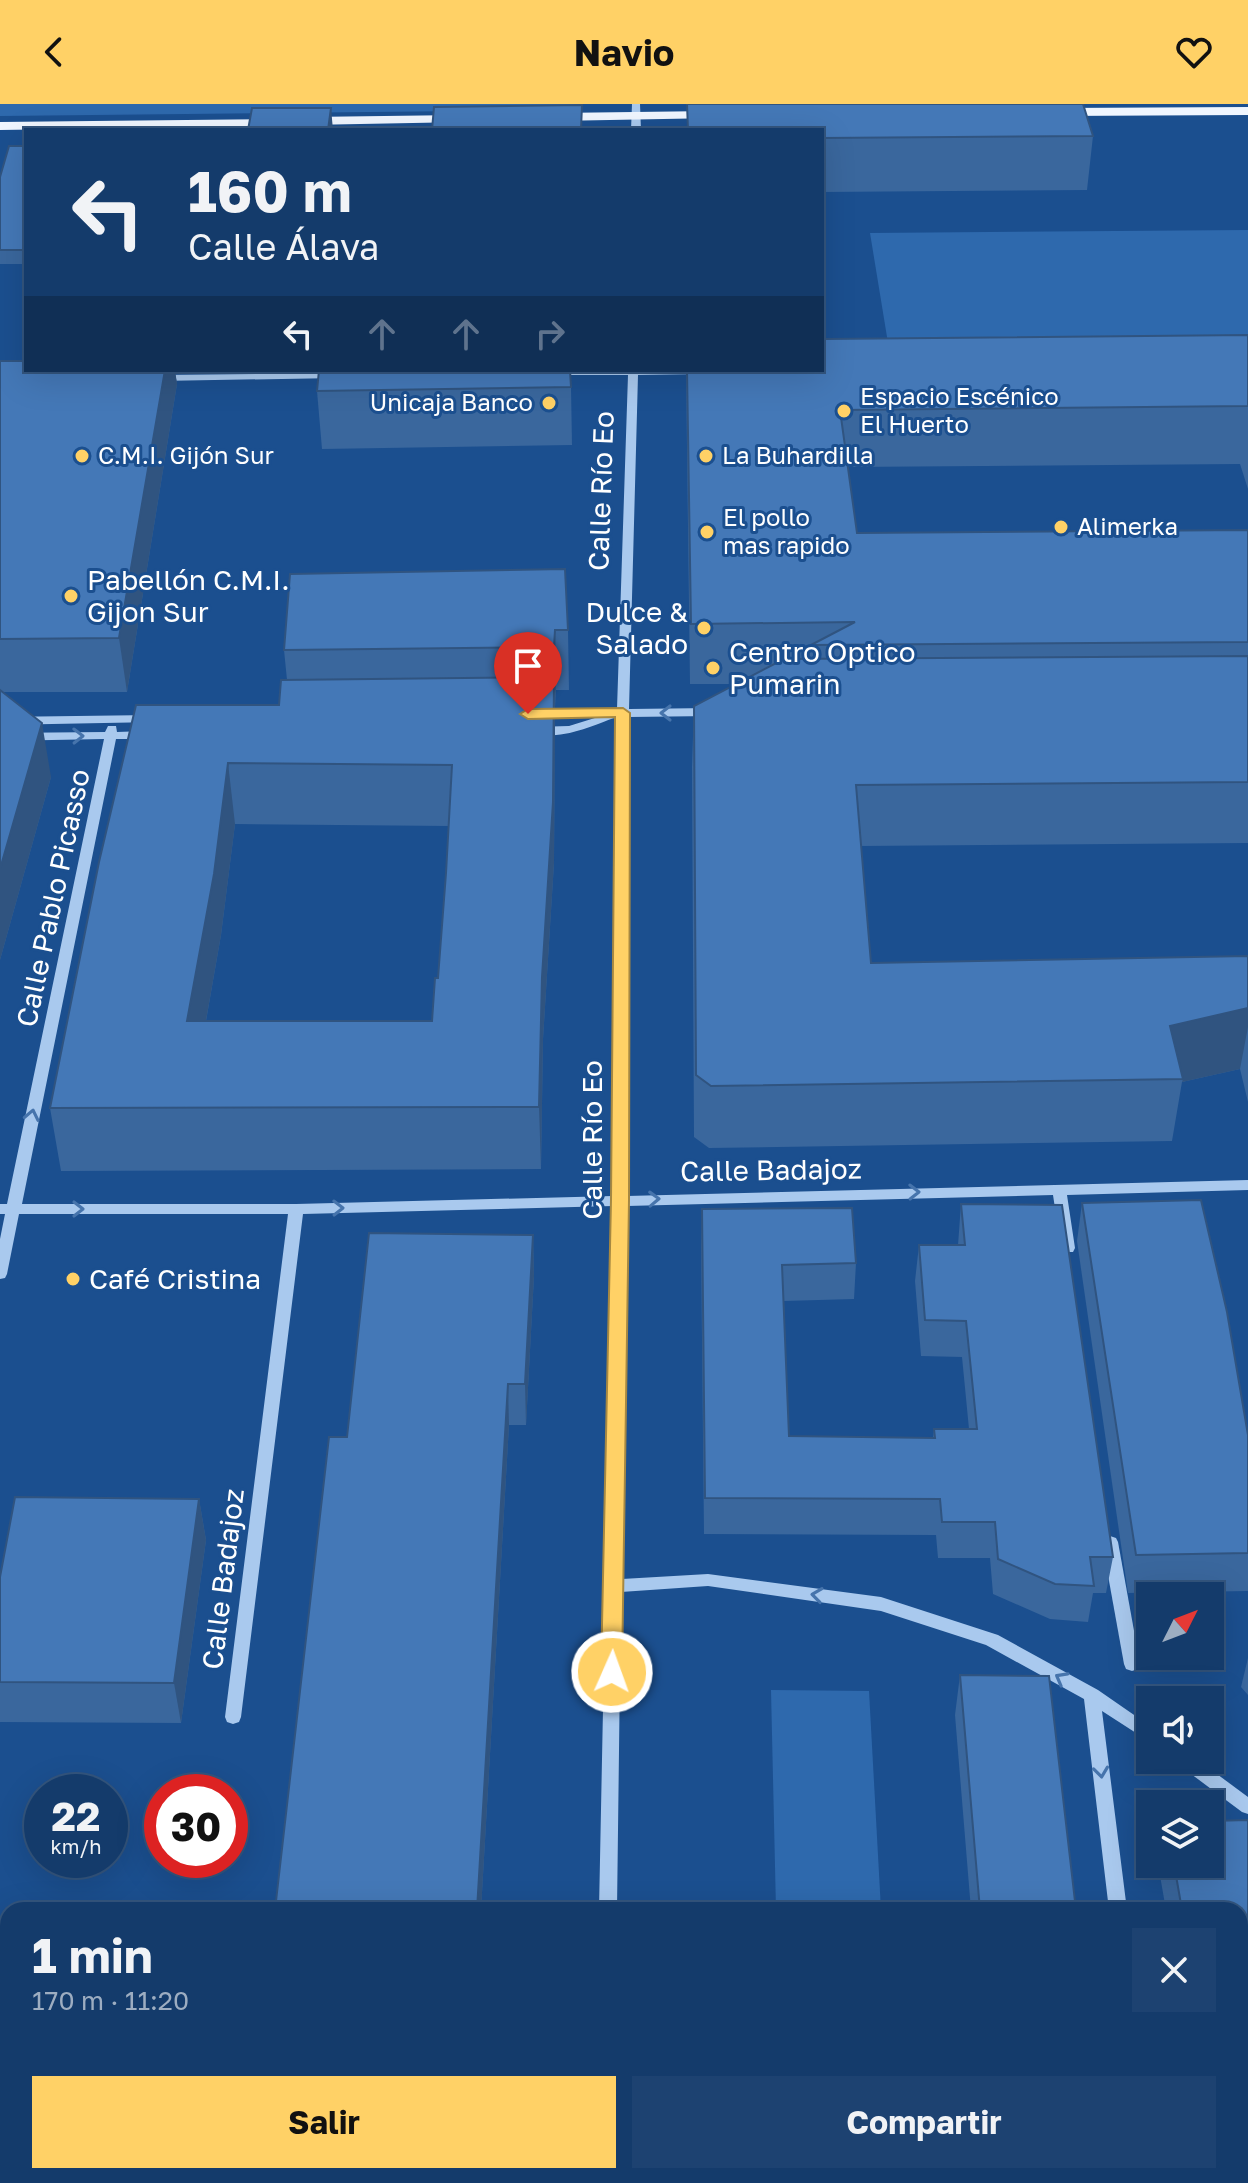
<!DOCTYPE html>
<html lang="es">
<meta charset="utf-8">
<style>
:root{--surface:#143b6b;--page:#1d4271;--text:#f1f3f6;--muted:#9dadc1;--line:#33557e;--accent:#ffd166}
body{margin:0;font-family:"Golos Text",sans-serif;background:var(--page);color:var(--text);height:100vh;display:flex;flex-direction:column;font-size:30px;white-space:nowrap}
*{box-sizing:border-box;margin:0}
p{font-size:26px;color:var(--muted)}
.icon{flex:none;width:44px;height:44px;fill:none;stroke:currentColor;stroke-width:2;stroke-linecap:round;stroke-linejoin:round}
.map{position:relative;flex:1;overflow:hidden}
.side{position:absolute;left:0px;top:1798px;width:1248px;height:282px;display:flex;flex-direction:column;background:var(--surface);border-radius:24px 24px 0 0;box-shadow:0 8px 32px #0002,0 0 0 2px var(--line)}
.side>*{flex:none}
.hud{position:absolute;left:24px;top:24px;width:800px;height:244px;border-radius:0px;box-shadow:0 8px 32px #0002,0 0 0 2px var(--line);background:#143b6b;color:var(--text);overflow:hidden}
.needle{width:52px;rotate:48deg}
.fabs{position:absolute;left:1136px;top:1478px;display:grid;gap:16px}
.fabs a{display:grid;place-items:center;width:88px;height:88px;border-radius:0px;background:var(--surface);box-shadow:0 8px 32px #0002,0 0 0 2px var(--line);font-size:40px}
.speed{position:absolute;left:24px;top:1670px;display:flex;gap:16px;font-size:40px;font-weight:700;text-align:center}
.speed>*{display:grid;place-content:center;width:104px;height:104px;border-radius:50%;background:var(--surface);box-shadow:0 8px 32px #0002,0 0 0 2px var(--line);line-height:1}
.speed small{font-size:20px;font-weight:400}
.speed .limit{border:12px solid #d22;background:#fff;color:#111}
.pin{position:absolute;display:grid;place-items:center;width:68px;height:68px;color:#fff;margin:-82px -34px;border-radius:50% 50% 50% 0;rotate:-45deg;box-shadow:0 0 8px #0007}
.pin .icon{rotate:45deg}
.me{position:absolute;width:88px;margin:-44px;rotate:2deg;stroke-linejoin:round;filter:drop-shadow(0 0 6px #0008)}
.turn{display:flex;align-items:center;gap:28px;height:168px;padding:0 32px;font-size:36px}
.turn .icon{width:104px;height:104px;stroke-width:2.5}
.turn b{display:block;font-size:56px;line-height:68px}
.lanes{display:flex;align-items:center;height:76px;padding:0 32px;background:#0003;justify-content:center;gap:40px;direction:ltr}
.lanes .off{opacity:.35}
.round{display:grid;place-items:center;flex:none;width:84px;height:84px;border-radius:0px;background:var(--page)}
.headline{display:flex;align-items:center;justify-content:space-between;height:136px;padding:0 32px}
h1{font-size:48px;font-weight:700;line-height:60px}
.action{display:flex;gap:16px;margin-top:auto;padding:16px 32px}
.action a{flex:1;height:92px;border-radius:0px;background:var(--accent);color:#111;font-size:32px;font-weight:700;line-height:92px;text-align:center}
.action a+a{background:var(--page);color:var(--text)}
header{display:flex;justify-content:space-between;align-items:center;height:104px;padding:0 32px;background:var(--accent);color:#111;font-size:36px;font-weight:700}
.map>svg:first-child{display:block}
.green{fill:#2e69ad}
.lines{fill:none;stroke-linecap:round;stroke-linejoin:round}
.minor{fill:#a9c9ee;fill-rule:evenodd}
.major{fill:#f0f6ff;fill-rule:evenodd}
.wall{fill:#3a679d;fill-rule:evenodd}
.shaded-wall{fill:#305480}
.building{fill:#4478b7;stroke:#305480;stroke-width:2;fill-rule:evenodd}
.oneway{stroke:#4674ac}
.route{fill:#ffd166;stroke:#a68842;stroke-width:2}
.poi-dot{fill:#ffd166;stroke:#1b4f8f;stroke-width:3}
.labels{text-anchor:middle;stroke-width:6;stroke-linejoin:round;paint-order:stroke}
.far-poi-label{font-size:24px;fill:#fff;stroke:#1b4f8f;text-anchor:start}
.street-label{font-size:28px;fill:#fff;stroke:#1b4f8f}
.poi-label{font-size:28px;fill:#fff;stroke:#1b4f8f;text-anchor:start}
</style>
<header><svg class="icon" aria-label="back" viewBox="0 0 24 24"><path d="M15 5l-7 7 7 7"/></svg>Navio<svg class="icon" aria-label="heart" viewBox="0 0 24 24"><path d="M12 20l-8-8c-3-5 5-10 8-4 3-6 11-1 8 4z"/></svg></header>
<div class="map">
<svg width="1248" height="2079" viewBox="0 0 1248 2079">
<rect width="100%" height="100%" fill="#1b4f8f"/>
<g class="green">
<polygon points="0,0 580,0 552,6 0,12"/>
<polygon points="1248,126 1248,234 888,239 870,129"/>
<polygon points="771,1586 869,1587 881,1806 776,1806"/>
</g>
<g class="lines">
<g class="minor">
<polygon points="632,0 640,0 641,26 631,26"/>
<path d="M551 266 707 267 702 270 638 271 629 605 712 604 718 608 712 612 629 613 627 1092 1248 1076V1086L1067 1091 1075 1144 1073 1148H1063L1061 1144 1053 1091 627 1102 622 1475 708 1470 881 1493 998 1531 1098 1586 1150 1622V1638L1102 1607 1127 1806H1109L1084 1595 986 1541 881 1507 708 1482 621 1488 617 1806H599L613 1102 303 1110 241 1613 239 1618 233 1620 227 1618 225 1613 288 1110H19L7 1170 5 1174 0 1175V1135L5 1110H0V1100H7L104 635 0 637V629L105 628 108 622H116L117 628 145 627 151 631 145 635H116L22 1100H296L613 1092 617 613C598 619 555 641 532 626L534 623 569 622 598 613 536 614 530 610 536 606 617 605 628 271H547L546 269Z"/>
<polygon points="334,269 338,270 338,274 159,277 154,274 159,271"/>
<polygon points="152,611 158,615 156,618 0,621 0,613"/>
<polygon points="1110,1432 1116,1434 1118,1438 1140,1560 1138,1565 1132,1567 1126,1565 1124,1560 1102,1438 1104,1434"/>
<polygon points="1177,1656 1198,1656 1248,1693 1248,1710 1242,1708 1179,1661"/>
<polygon points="595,2072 613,2072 614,2079 594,2079"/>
<polygon points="1142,2072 1160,2072 1162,2079 1142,2079"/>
</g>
<g class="major">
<polygon points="1248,3 1248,11 1060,12 1054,8 1060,4"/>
<polygon points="712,7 717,8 717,14 556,17 550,13 556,9"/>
<polygon points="460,11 466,15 465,18 308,21 302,17 308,13"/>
<polygon points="281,15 281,21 276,22 0,26 0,18"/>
</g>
</g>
<g class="wall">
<polygon points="687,0 1093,32 1087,86 822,88 822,26 687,26"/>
<polygon points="26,42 26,160 0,160 0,73"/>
<polygon points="1248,231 1248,385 1240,360 848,363 857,429 1248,426 1248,739 861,742 871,859 1248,852 1248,998 1240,965 1182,978 1172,1037 709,1044 694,1033 692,663 694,602 737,580 690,580 686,266 822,266"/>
<polygon points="0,257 26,266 179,266 179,268 175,268 177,280 127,588 3,588 51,673 0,856"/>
<polygon points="571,283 572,341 322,345 317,287"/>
<path d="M290 470 568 526 569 586H556L555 603 554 759 543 935 541 1065 61 1067 50 1004 99 758 279 601 287 576 284 546ZM235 720 449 722 438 874 432 917H206L221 831Z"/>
<polygon points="1082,1099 1248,1331 1248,1487 1128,1489 1077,1137"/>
<polygon points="961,1100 1113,1453 1106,1489 1093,1489 1088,1518 1050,1515 993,1490 990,1454 938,1454 936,1431 704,1430 701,1141 702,1105 856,1159 854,1195 784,1197 789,1332 933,1334 934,1325 969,1325 962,1253 921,1252 915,1177 919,1141 958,1141"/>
<polygon points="533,1131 534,1172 526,1321 509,1321 481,1806 275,1806 347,1333"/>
<polygon points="199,1395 206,1436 181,1619 0,1618 0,1473"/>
<polygon points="1248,1554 1248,1591 1241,1583"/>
<polygon points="960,1571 1076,1806 971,1806 955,1611"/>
<polygon points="1248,1716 1248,2079 1198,2079 1197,2072 1240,2072 1240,1806 1166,1806 1158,1760 1210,1760"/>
<polygon points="250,2072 466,2072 465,2079 251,2079"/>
</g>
<g class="shaded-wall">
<polygon points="331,4 333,26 328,26"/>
<polygon points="165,266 175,266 177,280 127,588 119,534"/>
<polygon points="555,526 556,586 556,603 554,543"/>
<polygon points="554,573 555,633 554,759 543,935 541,1065 539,1003 542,873"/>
<polygon points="42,619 51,673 0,856 0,765"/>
<polygon points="228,659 235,720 221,831 195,979 187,917"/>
<polygon points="1248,904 1248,923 1240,965 1182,978 1183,975 1170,922"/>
<polygon points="533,1131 534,1172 526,1321 525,1280"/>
<polygon points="508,1280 509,1321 481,1806 477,1806"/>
<polygon points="199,1395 206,1436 181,1619 174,1579"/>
<polygon points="461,2072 466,2072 465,2079 460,2079"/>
</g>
<g class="building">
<polygon points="687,0 1083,0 1093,32 822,34 822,26 688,26"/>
<polygon points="582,1 581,26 432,26 434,3"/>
<polygon points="252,4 331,4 328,26 248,26"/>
<polygon points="9,42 26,42 26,146 0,146 0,73"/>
<polygon points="1248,231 1248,302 840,306 857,429 1248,426 1248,538 811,541 855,518 691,520 687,266 822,266 822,235"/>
<polygon points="0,257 26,257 26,266 165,266 119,534 0,535"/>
<polygon points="319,266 570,266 571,283 317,287"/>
<polygon points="565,465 568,526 555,526 554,543 284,546 290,470"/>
<polygon points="1248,552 1248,678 856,681 871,859 1248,852 1248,904 1170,922 1183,975 711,982 696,971 694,602 784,555"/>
<path d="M554 573 553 698 542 873 539 1003 50 1004 99 758 136 601H279L281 576ZM228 659 452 661 446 769 438 874H435L432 917H187L214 770Z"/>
<polygon points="0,586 42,619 0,765"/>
<polygon points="1201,1096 1227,1208 1248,1331 1248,1449 1136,1451 1082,1099"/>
<polygon points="961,1100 1062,1101 1113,1453 1090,1453 1094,1482 1055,1480 998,1455 995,1418 942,1418 940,1395 705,1394 702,1105 852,1104 856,1159 782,1161 789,1332 935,1334 934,1325 977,1325 966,1217 925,1216 919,1141 965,1141"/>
<polygon points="369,1129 533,1131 525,1280 508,1280 477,1806 275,1806 329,1333 347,1333"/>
<polygon points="15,1393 199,1395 174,1579 0,1578 0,1473"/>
<polygon points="960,1571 1049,1572 1076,1806 980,1806"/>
<polygon points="1248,1716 1248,2075 1214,2075 1214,2072 1240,2072 1240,1806 1182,1806 1174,1760 1210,1760 1210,1717"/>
<polygon points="260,2072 461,2072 460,2079 259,2079"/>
<polygon points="712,2072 1106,2072 1106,2079 711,2079"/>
</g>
<defs><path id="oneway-chevron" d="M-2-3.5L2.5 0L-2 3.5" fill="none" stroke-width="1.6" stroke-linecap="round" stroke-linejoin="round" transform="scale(2)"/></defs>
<g class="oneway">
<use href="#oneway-chevron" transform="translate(666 609) rotate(180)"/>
<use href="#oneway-chevron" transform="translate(78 632) rotate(-1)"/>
<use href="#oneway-chevron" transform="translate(32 1011) rotate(-78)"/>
<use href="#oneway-chevron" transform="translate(914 1088) rotate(-1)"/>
<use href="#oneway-chevron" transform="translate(654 1095) rotate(-2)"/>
<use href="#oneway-chevron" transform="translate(338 1104) rotate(-1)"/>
<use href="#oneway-chevron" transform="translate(78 1105)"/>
<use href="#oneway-chevron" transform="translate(817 1491) rotate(-172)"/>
<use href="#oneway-chevron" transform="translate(1061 1574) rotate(-151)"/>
<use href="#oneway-chevron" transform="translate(1101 1668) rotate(83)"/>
</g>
<polygon class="route" points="623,604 630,609 629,1096 622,1568 619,1574 612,1577 604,1574 601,1568 611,1096 615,613 528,615 520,610 528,605"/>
<g class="poi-dot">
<circle cx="549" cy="299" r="8"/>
<circle cx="844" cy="307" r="8"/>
<circle cx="82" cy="352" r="8"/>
<circle cx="706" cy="352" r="8"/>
<circle cx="1061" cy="423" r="8"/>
<circle cx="707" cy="428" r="8"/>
<circle cx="71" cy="492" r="8"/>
<circle cx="704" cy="524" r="8"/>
<circle cx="713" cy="564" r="8"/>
<circle cx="73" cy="1175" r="8"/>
</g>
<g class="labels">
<g class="far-poi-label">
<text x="860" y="301">Espacio Escénico<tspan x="860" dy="28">El Huerto</tspan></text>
<text x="533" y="307" text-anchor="end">Unicaja Banco</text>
<text x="98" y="360">C.M.I. Gijón Sur</text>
<text x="722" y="360">La Buhardilla</text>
<text x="723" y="422">El pollo<tspan x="723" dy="28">mas rapido</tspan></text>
<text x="1077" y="431">Alimerka</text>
</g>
<g class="street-label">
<text transform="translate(601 387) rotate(-88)" y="10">Calle Río Eo</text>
<text transform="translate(53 794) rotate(-78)" y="10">Calle Pablo Picasso</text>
<text transform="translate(592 1036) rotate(-90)" y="10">Calle Río Eo</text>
<text transform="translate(771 1066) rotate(-1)" y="10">Calle Badajoz</text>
<text transform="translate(223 1475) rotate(-83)" y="10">Calle Badajoz</text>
</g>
<g class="poi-label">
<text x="87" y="486">Pabellón C.M.I.<tspan x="87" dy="32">Gijon Sur</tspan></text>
<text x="688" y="518" text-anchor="end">Dulce &amp;<tspan x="688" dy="32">Salado</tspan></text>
<text x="729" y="558">Centro Optico<tspan x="729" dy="32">Pumarin</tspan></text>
<text x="89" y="1185">Café Cristina</text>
</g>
</g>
</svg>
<div class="fabs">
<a><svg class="needle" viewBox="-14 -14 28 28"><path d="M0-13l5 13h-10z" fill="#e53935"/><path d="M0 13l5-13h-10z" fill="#9dadc1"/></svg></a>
<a><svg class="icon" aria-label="sound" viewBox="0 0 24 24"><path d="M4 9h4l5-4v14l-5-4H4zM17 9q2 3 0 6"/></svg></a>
<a><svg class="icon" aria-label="layers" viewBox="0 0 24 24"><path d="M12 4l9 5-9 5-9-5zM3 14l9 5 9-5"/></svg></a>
</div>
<div class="speed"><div>22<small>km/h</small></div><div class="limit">30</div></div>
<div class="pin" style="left:528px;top:610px;background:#d93025"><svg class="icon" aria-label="arrive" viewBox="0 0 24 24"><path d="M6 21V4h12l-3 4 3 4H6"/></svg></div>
<svg class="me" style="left:612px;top:1568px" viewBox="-20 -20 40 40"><circle r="17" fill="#ffd166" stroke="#fff" stroke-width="3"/><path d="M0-11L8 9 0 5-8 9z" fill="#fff"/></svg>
<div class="hud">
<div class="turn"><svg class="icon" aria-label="left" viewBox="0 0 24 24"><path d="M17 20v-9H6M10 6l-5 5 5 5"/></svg><div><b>160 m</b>Calle Álava</div></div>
<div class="lanes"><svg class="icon" aria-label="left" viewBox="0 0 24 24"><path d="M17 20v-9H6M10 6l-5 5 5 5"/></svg><svg class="icon off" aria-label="ahead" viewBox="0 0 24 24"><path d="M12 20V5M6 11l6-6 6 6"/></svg><svg class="icon off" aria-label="ahead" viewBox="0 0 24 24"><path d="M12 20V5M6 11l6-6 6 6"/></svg><svg class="icon off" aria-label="right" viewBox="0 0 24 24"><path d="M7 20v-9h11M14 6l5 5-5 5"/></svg></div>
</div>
<section class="side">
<div class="headline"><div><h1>1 min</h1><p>170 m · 11:20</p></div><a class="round"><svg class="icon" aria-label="close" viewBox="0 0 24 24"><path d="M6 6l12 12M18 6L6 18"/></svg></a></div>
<div class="action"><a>Salir</a><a>Compartir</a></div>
</section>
</div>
